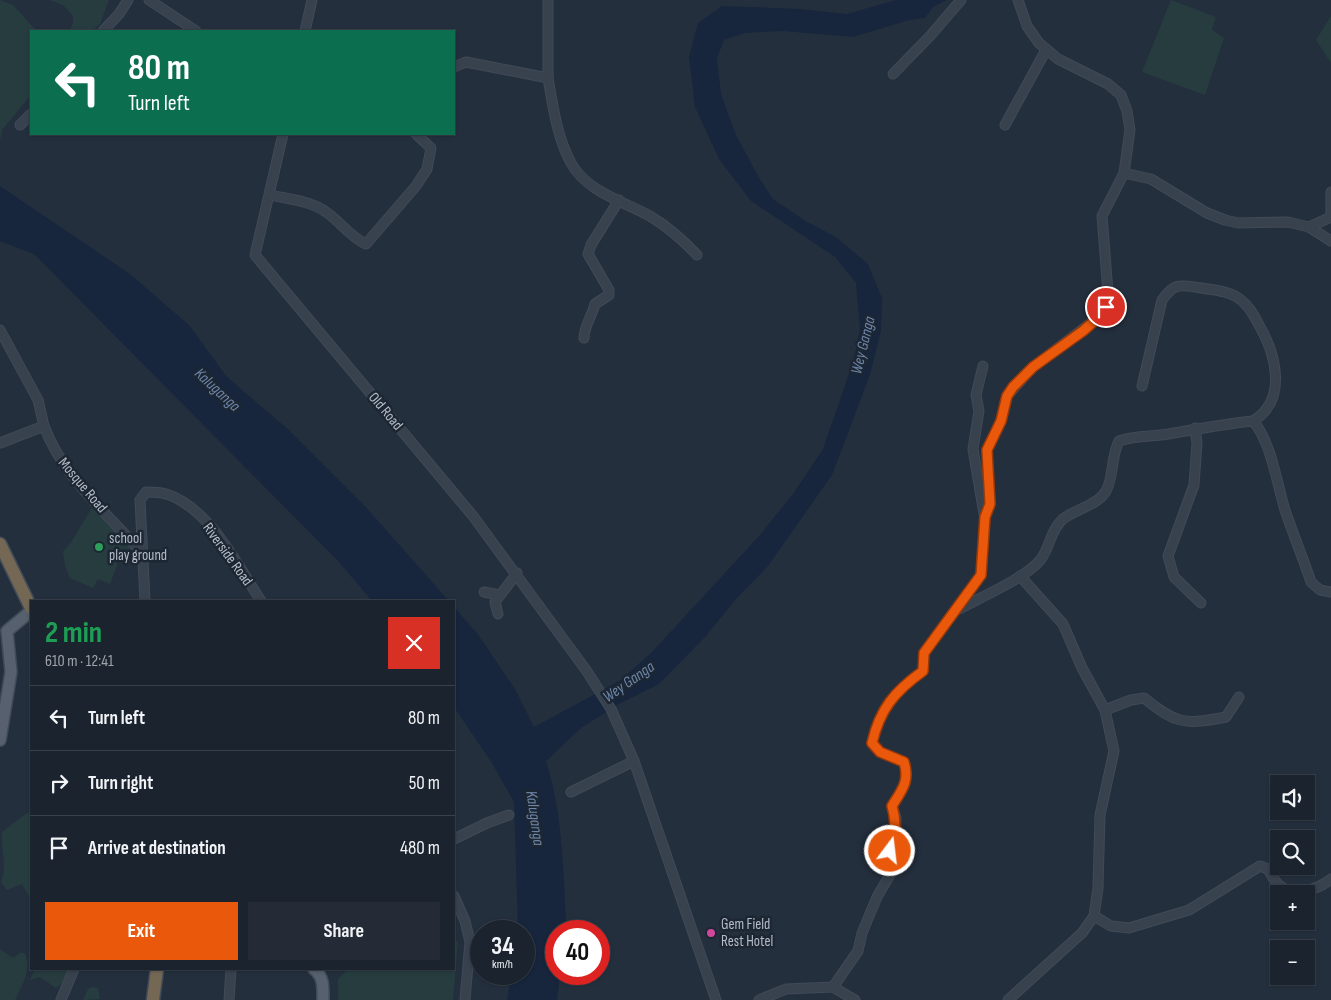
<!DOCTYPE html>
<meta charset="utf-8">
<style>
:root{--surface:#1b232e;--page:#242b36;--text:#f1f3f6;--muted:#a0a4aa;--line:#39404a;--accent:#ea580c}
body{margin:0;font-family:"Sofia Sans Condensed",sans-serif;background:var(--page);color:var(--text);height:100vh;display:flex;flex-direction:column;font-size:19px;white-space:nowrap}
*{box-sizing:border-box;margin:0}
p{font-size:16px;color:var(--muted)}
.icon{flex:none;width:28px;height:28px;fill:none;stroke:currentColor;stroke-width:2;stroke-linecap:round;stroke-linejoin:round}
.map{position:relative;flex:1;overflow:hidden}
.drawer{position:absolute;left:30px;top:600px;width:425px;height:370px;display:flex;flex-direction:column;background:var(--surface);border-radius:0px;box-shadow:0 1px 4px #0004,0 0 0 1px var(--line)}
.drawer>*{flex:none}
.banner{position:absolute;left:30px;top:30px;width:425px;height:105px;border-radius:0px;box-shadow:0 1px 4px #0004,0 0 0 1px var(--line);background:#0b6e4f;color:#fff;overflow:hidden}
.buttons{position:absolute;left:1270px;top:775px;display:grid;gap:10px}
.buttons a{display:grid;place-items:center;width:45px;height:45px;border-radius:0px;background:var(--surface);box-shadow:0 1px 4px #0004,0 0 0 1px var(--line);font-size:25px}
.speed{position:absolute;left:470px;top:920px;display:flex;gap:10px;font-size:25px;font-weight:700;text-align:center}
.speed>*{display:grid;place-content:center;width:65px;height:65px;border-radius:50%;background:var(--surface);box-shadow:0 1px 4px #0004,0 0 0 1px var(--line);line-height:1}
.speed small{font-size:12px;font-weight:400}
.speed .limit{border:8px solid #d22;background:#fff;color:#111}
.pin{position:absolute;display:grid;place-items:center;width:42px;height:42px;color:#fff;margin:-21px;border:2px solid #fff;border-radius:50%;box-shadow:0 1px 5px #0007}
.me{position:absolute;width:55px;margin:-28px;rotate:15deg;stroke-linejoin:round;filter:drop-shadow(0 0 4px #0008)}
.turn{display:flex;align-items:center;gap:18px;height:105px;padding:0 15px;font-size:22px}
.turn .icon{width:65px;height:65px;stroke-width:2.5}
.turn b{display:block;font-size:35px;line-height:42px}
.round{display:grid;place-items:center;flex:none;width:52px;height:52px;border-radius:0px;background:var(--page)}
.headline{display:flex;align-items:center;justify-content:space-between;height:85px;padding:0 15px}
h1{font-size:30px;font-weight:700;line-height:38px;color:#1e9e55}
.cta{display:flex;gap:10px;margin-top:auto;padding:10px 15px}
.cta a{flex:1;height:58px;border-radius:0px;background:var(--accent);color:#fff;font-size:20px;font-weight:700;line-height:58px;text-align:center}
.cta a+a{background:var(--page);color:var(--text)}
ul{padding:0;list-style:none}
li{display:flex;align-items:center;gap:15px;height:65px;padding:0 15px;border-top:1px solid var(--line)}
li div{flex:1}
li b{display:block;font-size:19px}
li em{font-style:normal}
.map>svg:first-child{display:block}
.green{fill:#263c3f}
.water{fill:#17263c}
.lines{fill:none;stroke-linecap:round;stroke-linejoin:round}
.minor-casing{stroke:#414a57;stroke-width:11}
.major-casing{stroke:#414a57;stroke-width:14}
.highway-casing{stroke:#434c59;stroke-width:15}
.minor{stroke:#38414e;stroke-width:9}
.major{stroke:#56606e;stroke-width:11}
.highway{stroke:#746855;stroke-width:12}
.route-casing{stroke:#983908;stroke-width:12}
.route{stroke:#ea580c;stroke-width:9}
.leisure-dot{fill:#2e9e5b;stroke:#1d2633;stroke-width:2}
.hotel-dot{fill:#d1479c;stroke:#1d2633;stroke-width:2}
.labels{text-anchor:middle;stroke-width:5;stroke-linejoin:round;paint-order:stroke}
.street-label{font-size:15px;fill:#b4bcc9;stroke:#1d2633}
.poi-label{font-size:15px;fill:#b4bcc9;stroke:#1d2633;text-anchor:start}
.water-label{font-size:16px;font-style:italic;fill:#6d86a8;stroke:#1d2633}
</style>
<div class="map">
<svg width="1331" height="1000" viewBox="0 0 1331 1000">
<rect width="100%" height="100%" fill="#242f3e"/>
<g class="green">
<polygon points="0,0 13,5 34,28 45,31 31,31 31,95 2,130 0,140"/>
<polygon points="50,0 109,0 100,24 92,31 69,31 73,23 73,16 63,5"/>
<polygon points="1171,0 1216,17 1212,30 1224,38 1205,95 1142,72"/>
<polygon points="1331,16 1331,63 1316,40"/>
<polygon points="93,506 134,550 123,549 110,584 98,579 93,588 70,578 65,566 63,551 70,544"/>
<path d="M27 813H31V901L22 884 7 890 1 882C8 862 0 852 2 832Z"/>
<polygon points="454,936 458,943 453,1000 338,1000 338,979 348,969 454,969"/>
<path d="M0 949 13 958 20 953H25C32 971 22 985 15 1000H0Z"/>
<polygon points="35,969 69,969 66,980 56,988 40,977 30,980"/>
<polygon points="92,987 98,988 100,999 83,1000 88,989"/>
</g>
<g class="water">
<path d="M896 0H947L933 7 925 18 909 20 853 37 783 31 745 33 724 40 717 58 721 94 736 135 758 176 773 199 807 222 836 237 868 264 882 298 881 330 870 375 832 475 768 566 737 598 705 637 659 684 619 704 581 728 546 761C562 811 563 865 566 918L564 931H556V974H560L557 1000H507L511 974H524V931H518L514 802 492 763 454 707V607L477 633 515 689 534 727 621 680 652 652 759 536 793 494 823 449 854 359 860 329 856 283 835 257 751 201 719 159 695 107 689 57 698 23 722 6 801 9 847 14Z"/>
<polygon points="0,186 130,274 189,325 227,377 290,431 364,505 449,601 372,601 339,562 34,254 0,241"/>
</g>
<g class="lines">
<defs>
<g id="minor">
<polyline points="149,0 196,31"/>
<polyline points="548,0 548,78"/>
<polyline points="103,31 119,14 128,0"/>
<polyline points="305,31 312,0"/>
<path d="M454 67 466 62 548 78C553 107 557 137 571 163 587 192 623 201 650 216 668 227 683 240 697 255"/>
<polyline points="893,74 931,35 961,0"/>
<polyline points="20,125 31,114"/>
<polyline points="1005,125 1046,50"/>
<polyline points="283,134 255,255 473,516 586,670 611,709 634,761 716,1000"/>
<polyline points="1124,173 1151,179 1207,213 1225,220 1238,223 1288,222 1309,227 1331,241"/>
<polyline points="1331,192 1331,214"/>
<path d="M270 195C288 199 311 201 326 212 341 222 349 236 366 244L416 186 427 169 431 148 416 134"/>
<polyline points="1309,227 1331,217"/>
<polyline points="0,330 38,400 44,426"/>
<path d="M584 338C584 326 592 316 595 304L609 295V290L588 254 591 245 619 200"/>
<polyline points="983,366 976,395 979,411 973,449 984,514"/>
<path d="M1142 386 1162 300C1175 282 1180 285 1201 288 1215 290 1230 291 1241 300 1250 307 1254 316 1259 325 1276 354 1288 400 1253 421"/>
<polyline points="1195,428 1197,443 1194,485 1168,556 1174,577 1201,603"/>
<path d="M0 443 44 426C63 477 106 512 141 552"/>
<polyline points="484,592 499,595"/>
<path d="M145 601 140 500 146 492C152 492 160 492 166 494 209 507 238 566 261 601"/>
<path d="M959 609C979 598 1028 577 1041 559 1050 547 1051 529 1063 519 1075 509 1100 505 1107 489 1114 474 1111 456 1119 441 1136 435 1151 437 1169 434 1197 429 1224 424 1253 421 1271 441 1277 484 1285 510 1293 534 1303 558 1311 582L1320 590 1331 592"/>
<polyline points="498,614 495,602 517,573"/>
<path d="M1105 710 1131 700 1144 698C1176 724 1185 725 1226 717L1239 697"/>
<polyline points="571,792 634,761"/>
<polyline points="454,839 487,823 509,815"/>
<polyline points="454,896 465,921 470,942 465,1000"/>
<path d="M1094 916 1111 926 1129 928 1189 910 1260 866 1268 869C1271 874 1274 881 1279 885 1292 898 1319 889 1331 879"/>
<polyline points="833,987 855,1000"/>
<polyline points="61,1000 74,969"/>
<polyline points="229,1000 231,969"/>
<path d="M759 1000 786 989 833 987 858 951 862 933 877 897 891 873 890 851 896 830V818L892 806C902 790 910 781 904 762L880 752 872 743C880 709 894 692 923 671L924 653 981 575 985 517 990 504 987 450 1001 421 1007 396 1033 367 1099 317 1106 307 1108 292 1102 216 1124 173 1130 130 1127 111 1121 95 1108 84 1058 59 1039 43 1027 26 1018 0"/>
<polyline points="1008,1000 1082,933 1094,916 1098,888 1100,815 1114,751 1105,710 1082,668 1063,624 1020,576"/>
</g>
<g id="major">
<polyline points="0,740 11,672 7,631 31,611"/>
<path d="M314 969C324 977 323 987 323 1000"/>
</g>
<g id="highway">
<polyline points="0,544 31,608"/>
<polyline points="153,1000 157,969"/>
</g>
</defs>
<use href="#minor" class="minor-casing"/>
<use href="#major" class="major-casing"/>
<use href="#highway" class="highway-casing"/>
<use href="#minor" class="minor"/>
<use href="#major" class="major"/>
<use href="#highway" class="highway"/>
</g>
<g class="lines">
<defs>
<path id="route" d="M890 851C895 834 897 823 892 806 902 790 910 781 904 762L880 752 872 743C880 709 894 692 923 671L924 653 981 575 985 517 990 504 987 450 1001 421 1007 396 1013 387 1033 367 1083 331 1099 317 1106 307"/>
</defs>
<use href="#route" class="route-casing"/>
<use href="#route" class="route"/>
</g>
<circle class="leisure-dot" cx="99" cy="547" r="5"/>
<circle class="hotel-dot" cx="711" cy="933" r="5"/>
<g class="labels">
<g class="street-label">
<text transform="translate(386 411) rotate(50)" y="5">Old Road</text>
<text transform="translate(83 485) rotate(50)" y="5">Mosque Road</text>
<text transform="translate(228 554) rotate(54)" y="5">Riverside Road</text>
</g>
<g class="poi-label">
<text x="109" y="543">school<tspan x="109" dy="17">play ground</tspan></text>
<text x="721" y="929">Gem Field<tspan x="721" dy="17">Rest Hotel</tspan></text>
</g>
<g class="water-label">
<text transform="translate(862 345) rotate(-76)" y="6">Wey Ganga</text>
<text transform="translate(218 389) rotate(43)" y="6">Kaluganga</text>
<text transform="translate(628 681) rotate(-35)" y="6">Wey Ganga</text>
<text transform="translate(536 818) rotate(82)" y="6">Kaluganga</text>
</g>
</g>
</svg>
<div class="buttons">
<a><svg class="icon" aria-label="sound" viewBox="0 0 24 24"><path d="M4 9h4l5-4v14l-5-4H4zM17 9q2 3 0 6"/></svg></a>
<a><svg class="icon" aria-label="search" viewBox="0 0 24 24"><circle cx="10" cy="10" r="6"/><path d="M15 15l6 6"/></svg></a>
<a>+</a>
<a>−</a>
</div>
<div class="speed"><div>34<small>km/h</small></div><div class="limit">40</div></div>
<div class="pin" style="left:1106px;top:307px;background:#d93025"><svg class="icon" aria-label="arrive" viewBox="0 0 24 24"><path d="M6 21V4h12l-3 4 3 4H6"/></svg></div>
<svg class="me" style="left:890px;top:851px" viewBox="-20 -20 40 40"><circle r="17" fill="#ea580c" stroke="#fff" stroke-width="3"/><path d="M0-11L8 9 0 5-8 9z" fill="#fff"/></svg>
<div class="banner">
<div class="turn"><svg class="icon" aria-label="left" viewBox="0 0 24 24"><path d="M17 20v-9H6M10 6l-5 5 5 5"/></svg><div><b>80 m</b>Turn left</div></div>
</div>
<section class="drawer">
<div class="headline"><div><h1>2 min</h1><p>610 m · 12:41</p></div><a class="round" style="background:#d93025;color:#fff"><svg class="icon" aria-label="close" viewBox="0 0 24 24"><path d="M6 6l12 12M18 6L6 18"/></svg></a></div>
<ul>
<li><svg class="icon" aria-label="left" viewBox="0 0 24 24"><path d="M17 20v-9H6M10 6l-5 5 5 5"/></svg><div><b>Turn left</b></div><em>80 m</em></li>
<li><svg class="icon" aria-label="right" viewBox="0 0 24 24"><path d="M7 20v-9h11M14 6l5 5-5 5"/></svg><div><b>Turn right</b></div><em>50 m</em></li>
<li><svg class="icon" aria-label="arrive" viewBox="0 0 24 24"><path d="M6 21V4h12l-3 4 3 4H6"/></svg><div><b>Arrive at destination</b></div><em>480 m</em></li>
</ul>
<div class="cta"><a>Exit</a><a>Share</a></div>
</section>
</div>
